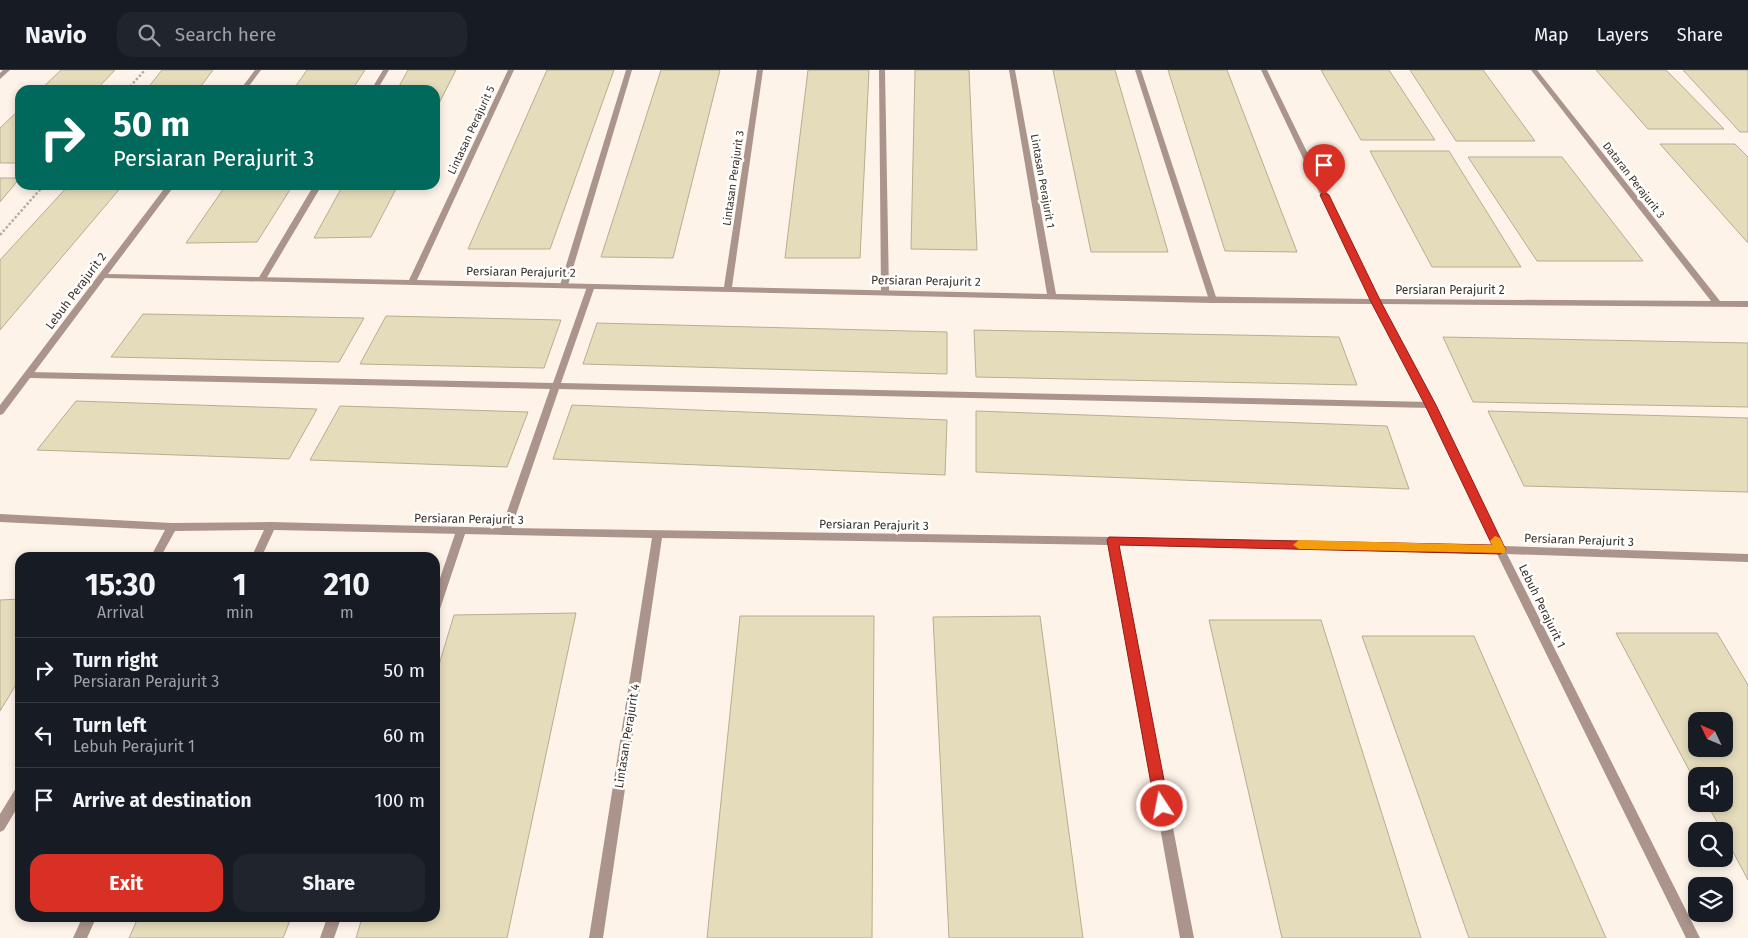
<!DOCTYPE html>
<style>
:root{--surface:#171b24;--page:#20242c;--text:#f1f3f6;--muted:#9ea1a6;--line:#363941;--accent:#d93025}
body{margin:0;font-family:"Fira Sans",sans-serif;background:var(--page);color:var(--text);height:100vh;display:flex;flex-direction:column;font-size:19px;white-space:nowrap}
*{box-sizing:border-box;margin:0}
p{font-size:16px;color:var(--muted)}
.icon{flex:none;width:28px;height:28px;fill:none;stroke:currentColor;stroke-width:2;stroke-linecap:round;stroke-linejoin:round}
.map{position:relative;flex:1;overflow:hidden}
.details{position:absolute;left:15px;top:482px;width:425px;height:370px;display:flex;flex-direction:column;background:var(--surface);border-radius:15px;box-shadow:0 2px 8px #0003}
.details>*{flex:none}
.top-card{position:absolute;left:15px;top:15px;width:425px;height:105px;border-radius:15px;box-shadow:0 2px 8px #0003;background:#00695c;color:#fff;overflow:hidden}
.needle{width:32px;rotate:314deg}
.controls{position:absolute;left:1688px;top:642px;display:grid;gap:10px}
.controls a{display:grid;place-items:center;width:45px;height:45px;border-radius:10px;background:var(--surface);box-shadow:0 2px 8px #0003;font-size:25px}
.pin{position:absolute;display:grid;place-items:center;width:42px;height:42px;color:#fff;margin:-51px -21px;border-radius:50% 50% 50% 0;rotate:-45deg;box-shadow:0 0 5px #0007}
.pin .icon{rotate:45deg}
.me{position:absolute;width:55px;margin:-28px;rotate:349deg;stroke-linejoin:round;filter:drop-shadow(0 0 4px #0008)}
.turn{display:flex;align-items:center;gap:18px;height:105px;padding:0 15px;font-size:22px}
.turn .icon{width:65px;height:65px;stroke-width:2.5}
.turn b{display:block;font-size:35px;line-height:42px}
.eta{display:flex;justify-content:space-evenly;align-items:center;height:85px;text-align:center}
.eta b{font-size:30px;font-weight:700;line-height:35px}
.button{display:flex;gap:10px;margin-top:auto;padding:10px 15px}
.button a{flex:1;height:58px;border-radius:15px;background:var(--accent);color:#fff;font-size:20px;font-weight:700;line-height:58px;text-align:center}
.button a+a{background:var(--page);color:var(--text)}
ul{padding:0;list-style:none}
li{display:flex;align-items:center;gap:15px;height:65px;padding:0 15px;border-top:1px solid var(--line)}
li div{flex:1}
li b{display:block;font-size:19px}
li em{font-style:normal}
header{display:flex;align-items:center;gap:30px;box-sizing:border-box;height:70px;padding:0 25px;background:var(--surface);border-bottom:1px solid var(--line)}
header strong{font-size:24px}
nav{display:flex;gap:28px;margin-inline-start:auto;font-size:18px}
.search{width:350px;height:45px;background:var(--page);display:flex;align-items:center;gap:12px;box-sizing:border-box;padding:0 18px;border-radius:15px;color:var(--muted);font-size:19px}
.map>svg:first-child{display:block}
.building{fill:#e5dcbc;stroke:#b6ae8f;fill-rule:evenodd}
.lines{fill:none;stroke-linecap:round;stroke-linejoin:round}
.path{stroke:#b8ada4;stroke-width:2.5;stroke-dasharray:2.5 2;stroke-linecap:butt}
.service{fill:#ab948b;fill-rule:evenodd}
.minor{fill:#ab948b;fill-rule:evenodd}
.tertiary{fill:#ab948b;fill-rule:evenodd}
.route{fill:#d93025;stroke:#8d1f18}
.slow{fill:#f59e0b}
.labels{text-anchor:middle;stroke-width:5;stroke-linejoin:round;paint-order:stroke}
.far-street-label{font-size:11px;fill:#3b3128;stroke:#fff}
.street-label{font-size:12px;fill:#3b3128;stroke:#fff}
</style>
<header>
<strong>Navio</strong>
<div class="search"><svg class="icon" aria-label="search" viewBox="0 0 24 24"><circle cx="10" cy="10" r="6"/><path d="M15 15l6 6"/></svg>Search here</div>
<nav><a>Map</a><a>Layers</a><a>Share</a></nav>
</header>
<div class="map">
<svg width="1748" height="868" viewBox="0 0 1748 868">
<rect width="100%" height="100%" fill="#fef3e9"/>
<g class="building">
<polygon points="61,0 115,0 96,20 40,20"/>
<polygon points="162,0 213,0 198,20 146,20"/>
<polygon points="307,0 365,0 352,20 293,20"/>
<polygon points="408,0 456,0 435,41 435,20 397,20"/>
<polygon points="547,0 614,0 550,179 468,179"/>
<polygon points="661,0 720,0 673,188 601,187"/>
<polygon points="808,0 869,0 860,188 785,188"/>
<polygon points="915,0 969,0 977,180 911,179"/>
<polygon points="1053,0 1115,0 1168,182 1091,182"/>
<polygon points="1168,0 1227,0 1297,182 1225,181"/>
<polygon points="1321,0 1389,0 1435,70 1361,70"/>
<polygon points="1410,0 1483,0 1535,71 1456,71"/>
<polygon points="1596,0 1666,0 1724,59 1648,59"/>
<polygon points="1683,0 1748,0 1748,62 1740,62"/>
<polygon points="20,39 20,93 0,93 0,58"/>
<polygon points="1660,74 1735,74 1748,87 1748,173"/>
<polygon points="1370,81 1449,81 1521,197 1432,197"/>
<polygon points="1468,87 1562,87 1643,191 1537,191"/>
<polygon points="0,108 20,108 0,132"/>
<polygon points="69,115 123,115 0,260 0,190"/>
<polygon points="226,115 293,115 257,172 186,173"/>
<polygon points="343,115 398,115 371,167 314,168"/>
<polygon points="143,244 364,248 339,292 111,287"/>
<polygon points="386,246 561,250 544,298 360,294"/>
<polygon points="597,253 947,262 947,304 583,294"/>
<polygon points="974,260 1339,267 1357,315 976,307"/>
<polygon points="1443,267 1748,273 1748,337 1473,332"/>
<polygon points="76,331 317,339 289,389 37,380"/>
<polygon points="572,335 947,350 945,405 553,389"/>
<polygon points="340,336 528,342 507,397 310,390"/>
<polygon points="976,341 1387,356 1409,419 976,402"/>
<polygon points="1488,341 1748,348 1748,422 1524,416"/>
<polygon points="20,529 20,608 0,641 0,530"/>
<polygon points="576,543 507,868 356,868 362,848 435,848 435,608 454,545"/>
<polygon points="740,546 874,546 872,868 707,868"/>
<polygon points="1040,546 1083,868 949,868 933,547"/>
<polygon points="1209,550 1321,550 1421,868 1282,868"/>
<path d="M1616 563H1717L1748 615V810L1724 765V761H1722L1707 734H1724V706H1696V713ZM1696 651H1724V679H1696Z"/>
<polygon points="1362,566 1474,566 1606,868 1469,868"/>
<polygon points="138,848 291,848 283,868 129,868"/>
</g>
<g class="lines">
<g class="path">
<polyline points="127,20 145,0"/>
<polyline points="0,165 44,115"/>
</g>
<g class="service">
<polygon points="383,0 389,0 377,20 371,20"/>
<polygon points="626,0 632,0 568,215 567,217 561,217 560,215"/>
<polygon points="879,0 885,0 889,222 885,225 881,222"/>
<polygon points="1135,0 1141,0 1217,230 1216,232 1210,232 1209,230"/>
<polygon points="314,115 322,115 266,209 262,211 259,211 258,209"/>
<polygon points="588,214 591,214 595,216 561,313 1431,332 1436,335 1431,338 559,319 510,462 509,465 501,465 500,462 550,319 29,308 25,305 29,302 553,313"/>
<polygon points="461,457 465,458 466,461 439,542 435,543 435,523 456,461 457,458"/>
<polygon points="327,848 341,848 334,868 320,868"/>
</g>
<g class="minor">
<polygon points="255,0 261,0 246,20 240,20"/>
<polygon points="508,0 514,0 417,210 724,217 757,0 763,0 732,217 1047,224 1009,0 1015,0 1056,224 1370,229 1261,0 1267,0 1379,229 1711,231 1531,0 1537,0 1720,231 1748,231 1748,237 1381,234 1436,335 1503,476 1748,484 1748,492 1507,484 1700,868 1686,868 1497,484 1119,475 1194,868 1180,868 1109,475 662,468 603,868 589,868 652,468 274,460 261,488 251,488 264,460 175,461 160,488 150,488 165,460 0,452 0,444 172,453 271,452 505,458 1113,467 1493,476 1426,335 1373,234 1213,233 105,208 3,344 0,345 0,335 167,115 175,115 108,204 409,210"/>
<polygon points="20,716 20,733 4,760 0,762 0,744 16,718"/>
<polygon points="82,848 96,848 87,868 73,868"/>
</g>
<polygon class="tertiary" points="3,0 10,0 0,9 0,3"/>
</g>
<polygon class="route" points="1324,122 1329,125 1381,232 1436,335 1506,480 1500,484 1119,475 1169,736 1167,740 1162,742 1157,740 1155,736 1107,470 1109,467 1492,475 1425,335 1371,232 1320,125"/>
<polygon class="slow" points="1495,466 1500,468 1506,480 1504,483 1299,479 1293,475 1299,470 1492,475 1490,471"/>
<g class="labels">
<g class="far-street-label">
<text transform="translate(471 60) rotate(-65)" y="4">Lintasan Perajurit 5</text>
<text transform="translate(733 108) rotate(-82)" y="4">Lintasan Perajurit 3</text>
<text transform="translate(1634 110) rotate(52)" y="4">Dataran Perajurit 3</text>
<text transform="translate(1043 111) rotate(80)" y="4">Lintasan Perajurit 1</text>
</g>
<g class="street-label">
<text transform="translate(521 202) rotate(1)" y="4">Persiaran Perajurit 2</text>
<text transform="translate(926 211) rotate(1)" y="4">Persiaran Perajurit 2</text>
<text x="1450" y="224">Persiaran Perajurit 2</text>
<text transform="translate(76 221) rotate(-53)" y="4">Lebuh Perajurit 2</text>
<text transform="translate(469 449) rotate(1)" y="4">Persiaran Perajurit 3</text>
<text transform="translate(874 455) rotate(1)" y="4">Persiaran Perajurit 3</text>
<text transform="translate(1579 470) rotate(2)" y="4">Persiaran Perajurit 3</text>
<text transform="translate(1542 536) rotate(64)" y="4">Lebuh Perajurit 1</text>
<text transform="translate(627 666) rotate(-81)" y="4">Lintasan Perajurit 4</text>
</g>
</g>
</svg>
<div class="controls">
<a><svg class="needle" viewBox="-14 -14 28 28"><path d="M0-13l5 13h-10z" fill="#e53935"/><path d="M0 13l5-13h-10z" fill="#9ea1a6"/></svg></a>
<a><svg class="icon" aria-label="sound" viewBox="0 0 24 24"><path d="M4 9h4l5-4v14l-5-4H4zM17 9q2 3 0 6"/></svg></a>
<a><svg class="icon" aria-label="search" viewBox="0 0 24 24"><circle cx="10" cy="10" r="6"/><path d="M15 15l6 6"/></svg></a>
<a><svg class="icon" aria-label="layers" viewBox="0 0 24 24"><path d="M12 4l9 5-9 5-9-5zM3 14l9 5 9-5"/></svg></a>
</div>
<div class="pin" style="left:1324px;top:125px;background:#d93025"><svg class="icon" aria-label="arrive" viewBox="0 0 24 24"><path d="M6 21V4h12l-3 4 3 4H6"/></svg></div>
<svg class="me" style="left:1162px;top:736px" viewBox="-20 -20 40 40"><circle r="17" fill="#d93025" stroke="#fff" stroke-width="3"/><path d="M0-11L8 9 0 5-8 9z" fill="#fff"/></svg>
<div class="top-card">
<div class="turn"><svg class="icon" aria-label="right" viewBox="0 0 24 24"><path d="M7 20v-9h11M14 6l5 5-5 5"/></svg><div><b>50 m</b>Persiaran Perajurit 3</div></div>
</div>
<section class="details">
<div class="eta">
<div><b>15:30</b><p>Arrival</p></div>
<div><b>1</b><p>min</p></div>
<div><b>210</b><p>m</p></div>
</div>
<ul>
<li><svg class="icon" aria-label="right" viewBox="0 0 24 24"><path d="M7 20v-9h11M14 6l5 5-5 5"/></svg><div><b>Turn right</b><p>Persiaran Perajurit 3</p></div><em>50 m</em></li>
<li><svg class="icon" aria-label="left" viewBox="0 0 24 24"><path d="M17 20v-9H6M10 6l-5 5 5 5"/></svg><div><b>Turn left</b><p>Lebuh Perajurit 1</p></div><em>60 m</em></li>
<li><svg class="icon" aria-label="arrive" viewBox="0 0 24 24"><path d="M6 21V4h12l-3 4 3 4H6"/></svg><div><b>Arrive at destination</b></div><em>100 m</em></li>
</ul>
<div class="button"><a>Exit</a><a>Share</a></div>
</section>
</div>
